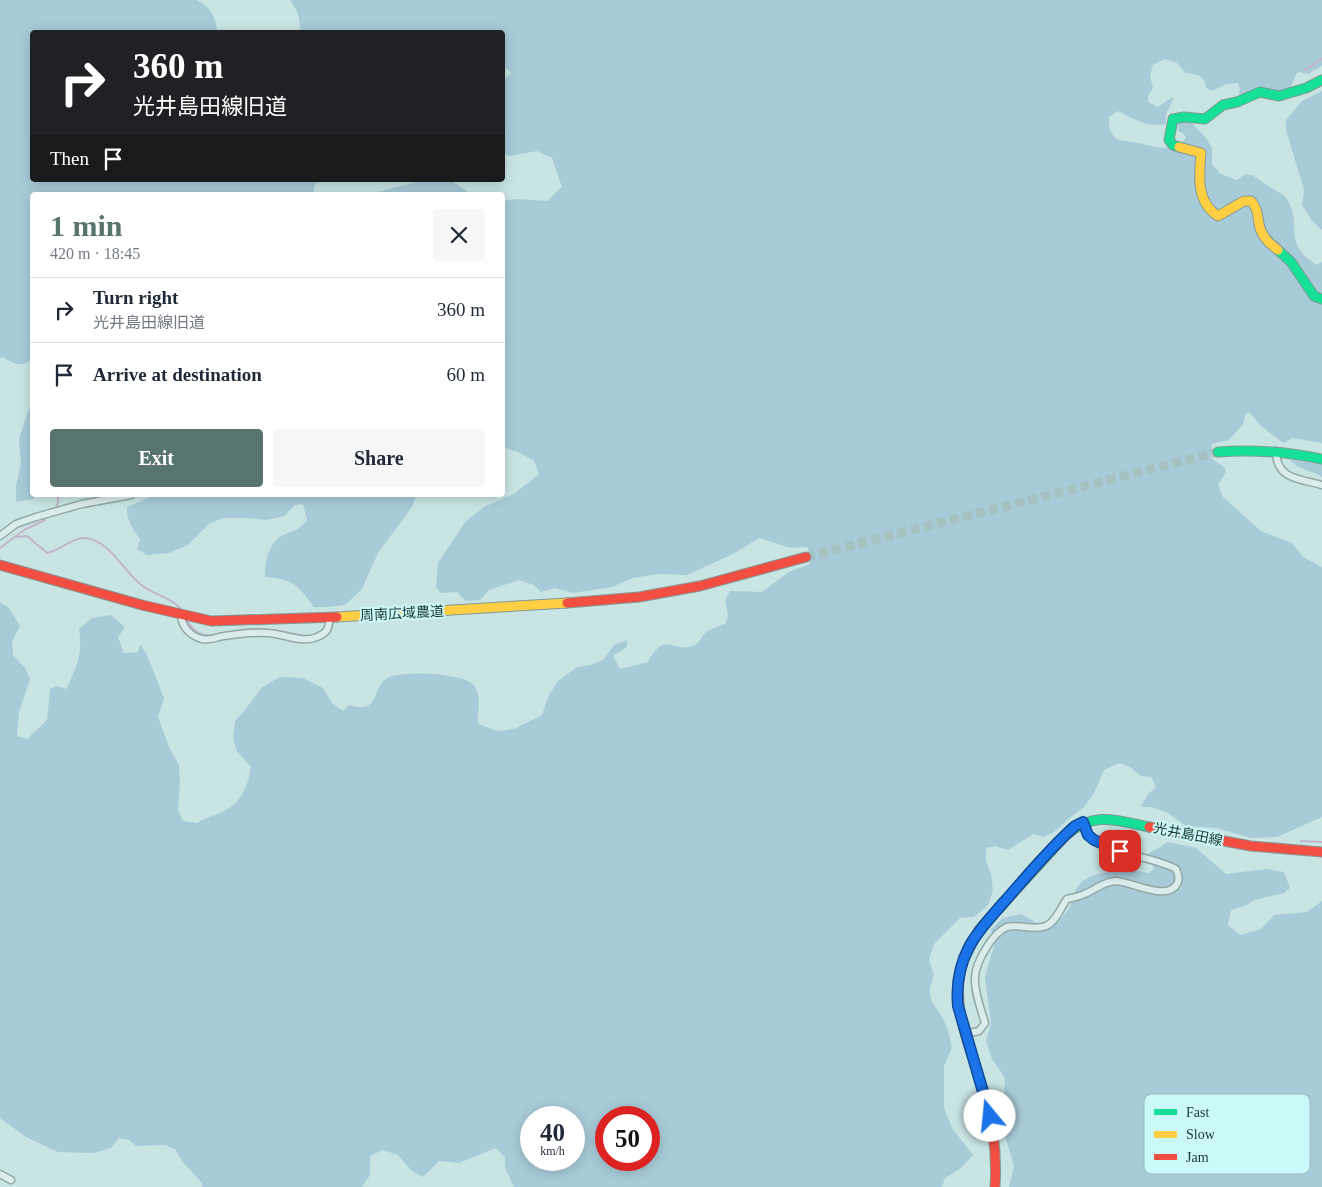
<!DOCTYPE html>
<meta charset="utf-8">
<style>
:root{--surface:#fff;--page:#f6f6f7;--text:#1f2937;--muted:#747a83;--line:#e0e1e3;--accent:#57746f}
body{margin:0;font-family:"Times New Roman","Noto Sans JP",serif;background:var(--page);color:var(--text);height:100vh;display:flex;flex-direction:column;font-size:19px;white-space:nowrap}
*{box-sizing:border-box;margin:0}
p{font-size:16px;color:var(--muted)}
.icon{flex:none;width:28px;height:28px;fill:none;stroke:currentColor;stroke-width:2;stroke-linecap:round;stroke-linejoin:round}
.map{position:relative;flex:1;overflow:hidden}
.details{position:absolute;left:30px;top:192px;width:475px;height:305px;display:flex;flex-direction:column;background:var(--surface);border-radius:5px;box-shadow:0 2px 12px #0003}
.details>*{flex:none}
.banner{position:absolute;left:30px;top:30px;width:475px;height:152px;border-radius:5px;box-shadow:0 2px 12px #0003;background:#202124;color:#fff;overflow:hidden}
.speed{position:absolute;left:520px;top:1106px;display:flex;gap:10px;font-size:25px;font-weight:700;text-align:center}
.speed>*{display:grid;place-content:center;width:65px;height:65px;border-radius:50%;background:var(--surface);box-shadow:0 2px 12px #0003;line-height:1}
.speed small{font-size:12px;font-weight:400}
.speed .limit{border:8px solid #d22;background:#fff;color:#111}
.pin{position:absolute;display:grid;place-items:center;width:42px;height:42px;color:#fff;margin:-21px;border-radius:10px;box-shadow:0 2px 8px #0006}
.me{position:absolute;width:55px;margin:-28px;rotate:343deg;stroke-linejoin:round;filter:drop-shadow(0 0 4px #0008)}
.turn{display:flex;align-items:center;gap:18px;height:105px;padding:0 20px;font-size:22px}
.turn .icon{width:65px;height:65px;stroke-width:2.5}
.turn b{display:block;font-size:35px;line-height:42px}
.then{display:flex;align-items:center;height:48px;padding:0 20px;background:#0003;gap:10px;font-size:19px}
.round{display:grid;place-items:center;flex:none;width:52px;height:52px;border-radius:5px;background:var(--page)}
.summary{display:flex;align-items:center;justify-content:space-between;height:85px;padding:0 20px}
h1{font-size:30px;font-weight:600;line-height:38px;color:var(--accent)}
.button{display:flex;gap:10px;margin-top:auto;padding:10px 20px}
.button a{flex:1;height:58px;border-radius:5px;background:var(--accent);color:#fff;font-size:20px;font-weight:600;line-height:58px;text-align:center}
.button a+a{background:var(--page);color:var(--text)}
ul{padding:0;list-style:none}
li{display:flex;align-items:center;gap:15px;height:65px;padding:0 20px;border-top:1px solid var(--line)}
li div{flex:1}
li b{display:block;font-size:19px}
li em{font-style:normal}
.map>svg:first-child{display:block}
.green{fill:#a8cbd9;fill-rule:evenodd}
.lines{fill:none;stroke-linecap:round;stroke-linejoin:round}
.stream{stroke:#c3b4cc;stroke-width:2}
.secondary-tunnel{stroke:#a5c2c0;stroke-width:9;stroke-dasharray:9 4.5;stroke-linecap:butt}
.street-casing{stroke:#92a9a6;stroke-width:9}
.fast-casing{stroke:#829996;stroke-width:11}
.slow-casing{stroke:#829996;stroke-width:11}
.jam-casing{stroke:#829996;stroke-width:11}
.street{stroke:#daecec;stroke-width:6}
.fast{stroke:#16e098;stroke-width:9}
.slow{stroke:#ffcf43;stroke-width:9}
.jam{stroke:#f24e42;stroke-width:9}
.route-casing{stroke:#114b97;stroke-width:12}
.route{stroke:#1a73e8;stroke-width:9}
.labels{text-anchor:middle;stroke-width:4;stroke-linejoin:round;paint-order:stroke}
.street-label{font-size:14px;fill:#1a3730;stroke:#cbf8f8}
.key{fill:#cbf8f8;stroke:#96bebc;stroke-width:1}
.key-label{font-size:14px;fill:#1a3730}
</style>
<div class="map">
<svg width="1322" height="1187" viewBox="0 0 1322 1187">
<rect width="100%" height="100%" fill="#c8e5e4"/>
<g class="green">
<path d="M0 0H196C214 9 213 15 218 32H32V180H324L315 184 313 195H32V359C22 368 13 364 3 357L0 358Z"/>
<path d="M290 0H1322V66L1308 74 1298 72C1293 78 1294 84 1288 90L1244 96 1239 94 1240 88 1237 83 1227 84 1212 91 1206 88 1205 82 1199 75 1186 73 1177 63 1165 59 1153 65 1150 76 1153 88 1148 96V102L1158 107 1171 98H1174L1166 114V124C1149 128 1133 119 1118 111L1109 117C1109 125 1109 134 1117 139 1121 141 1128 141 1133 142 1149 145 1174 155 1186 138L1184 134 1178 131V124L1183 121 1191 122 1205 137 1212 147V164L1221 174 1237 180 1246 174C1256 175 1261 182 1270 187 1274 190 1282 193 1286 198 1304 222 1280 243 1317 265L1322 262V443L1293 438 1283 443 1260 425 1250 413H1246L1243 424 1229 440 1212 444 1211 458 1224 467 1226 472 1218 485 1223 497 1261 531 1292 543 1303 557 1322 567V817L1277 837 1251 838 1216 828 1186 826 1166 812 1151 807H1141L1147 795 1156 787 1151 777 1141 776 1130 767 1119 763 1104 770 1094 793 1084 807 1072 816 1054 832 1044 837 1033 834 1008 850 995 846 986 848V860L991 874 993 891 988 905 974 917 960 918 934 944 929 960 934 975C923 1003 937 1003 946 1025 949 1032 950 1041 952 1048L944 1066V1108L952 1128 973 1155 961 1168 945 1178 942 1187H514L505 1168V1157L496 1148 459 1163 439 1161 423 1177 412 1171 398 1155 383 1150 370 1156V1175L362 1187H202V1183L182 1161 175 1149 165 1145 136 1146 129 1140 119 1138 111 1148 94 1153 58 1152 26 1137 0 1118V602L9 608 20 626 12 641 13 655 25 668 30 679 19 712 17 736 27 739 47 720 50 689 57 686 66 689C77 667 83 653 79 629L92 618 111 615 125 627 118 637 124 653 138 652 140 644 147 655 164 698 158 717 169 747 179 765 180 784 178 810 183 821 197 823C205 818 214 816 222 812 242 803 248 785 251 767L237 751 233 738 235 721 245 710 262 687 280 677 303 678 323 688 332 703 343 711 349 705C384 715 369 685 390 677 405 671 466 672 475 687 482 699 477 710 478 724L497 731 514 729 542 715 548 697 557 682 577 667 591 665 603 660 614 645 627 640V647L613 656 620 669 648 662C666 627 674 658 698 643 701 640 702 636 705 633 710 629 720 626 726 623L728 615 725 600 730 591 762 592 789 572 810 564 808 547 791 548 759 538 735 553 687 575 658 574 633 578 612 587 573 593 555 588 541 592 534 585 519 580 489 590 480 600 466 601 457 592 441 593 436 587 438 563 466 521 484 507 514 494 539 474 534 461 518 452 503 447V201L517 199 547 201 562 187 552 158 537 151 510 156 503 153V80L511 73 507 68 503 69 502 32H301L298 13ZM531 1118H574V1160H531ZM606 1118H649V1160H606Z"/>
<polygon points="1322,91 1322,230 1312,221 1302,205 1304,190 1286,130 1286,120 1302,101"/>
<polygon points="425,180 453,182 473,195 365,195"/>
<polygon points="32,406 34,499 16,502 16,485 21,464 19,439 28,411"/>
<path d="M1290 460 1322 464V477C1312 470 1298 470 1290 460Z"/>
<path d="M155 495H416L412 507 378 553 362 589 345 605 328 607H314C297 585 294 579 265 577 264 565 268 545 280 537 292 529 296 534 307 520L303 504 295 505 284 516 266 520 245 518H224L210 523 188 545 169 553 147 555 137 549 140 539C133 530 126 519 127 507Z"/>
<path d="M1168 842 1196 848 1226 874 1266 869 1284 872 1290 888 1284 893 1254 900 1247 905 1231 910 1228 925 1240 935 1261 929 1274 915 1307 912 1322 901V1187H1009L1014 1166 1006 1139 1003 1120 1005 1078 992 1059 986 1041 991 1024 985 977 994 946 991 929 1003 918 1021 914 1037 923 1058 922C1062 917 1067 912 1070 906 1073 900 1074 890 1079 885 1092 869 1131 869 1149 873L1154 869 1148 854Z"/>
</g>
<g class="lines">
<g class="stream">
<polyline points="1305,70 1322,59"/>
<polyline points="55,509 58,503 58,495"/>
<path d="M17 537 27 536 47 553C60 551 72 537 86 538 109 541 122 568 138 582 151 595 171 596 183 611"/>
<polyline points="0,548 24,530 45,520"/>
<path d="M186 619C189 626 197 633 204 635 215 638 238 629 250 629 267 628 284 632 301 635"/>
<polyline points="1301,841 1322,842"/>
</g>
<polyline class="secondary-tunnel" points="806,557 1218,452"/>
<defs>
<g id="street">
<path d="M1276 451C1276 480 1301 479 1322 485"/>
<polyline points="0,536 16,524 36,517 82,504 131,495"/>
<path d="M181 614C181 626 190 636 202 639 210 641 216 637 224 636 238 634 253 632 267 633 282 633 302 644 317 637 327 633 330 628 329 617"/>
<path d="M965 1034 979 1031 985 1023C981 1009 974 992 975 978 975 963 993 932 1007 927 1020 924 1034 931 1046 926 1056 922 1061 907 1067 899 1072 898 1077 897 1082 895 1094 891 1102 882 1115 881 1131 881 1167 902 1177 884 1180 879 1178 874 1176 869 1155 857 1105 853 1089 836 1086 833 1085 826 1083 822"/>
<polyline points="0,1174 11,1180"/>
</g>
<g id="fast">
<polyline points="1179,147 1173,145 1169,140 1173,119 1184,117 1205,119 1223,105 1237,102 1260,92 1279,96 1306,88 1322,80"/>
<polyline points="1278,250 1291,262 1314,296 1322,299"/>
<path d="M1218 452C1253 449 1287 452 1322 459"/>
<path d="M964 959 979 930 1066 835C1094 811 1116 820 1149 827"/>
</g>
<g id="slow">
<path d="M1179 147 1201 153C1199 176 1196 202 1218 216L1244 201H1251C1259 210 1257 217 1260 228 1263 238 1270 244 1278 250"/>
<polyline points="337,617 567,603"/>
</g>
<g id="jam">
<polyline points="0,565 142,605 211,621 337,617"/>
<polyline points="567,603 639,597 700,586 806,557"/>
<polyline points="1149,827 1251,846 1322,852"/>
<path d="M964 959C947 1006 973 1051 985 1096 994 1127 997 1156 995 1187"/>
</g>
</defs>
<use href="#street" class="street-casing"/>
<use href="#fast" class="fast-casing"/>
<use href="#slow" class="slow-casing"/>
<use href="#jam" class="jam-casing"/>
<use href="#street" class="street"/>
<use href="#fast" class="fast"/>
<use href="#slow" class="slow"/>
<use href="#jam" class="jam"/>
</g>
<g class="lines">
<defs>
<path id="route" d="M990 1116 958 1006C956 985 959 966 969 947 978 930 992 916 1004 902 1027 876 1049 849 1075 826L1083 822 1088 835 1094 840 1120 851"/>
</defs>
<use href="#route" class="route-casing"/>
<use href="#route" class="route"/>
</g>
<g class="labels">
<g class="street-label">
<text transform="translate(402 613) rotate(-3)" y="5">周南広域農道</text>
<text transform="translate(1188 834) rotate(11)" y="5">光井島田線</text>
</g>
</g>
<rect x="1144" y="1094" width="166" height="80" rx="8" class="key"/>
<rect x="1154" y="1109" width="23" height="6" fill="#16e098"/>
<rect x="1154" y="1131" width="23" height="7" fill="#ffcf43"/>
<rect x="1154" y="1154" width="23" height="6" fill="#f24e42"/>
<g class="key-label">
<text x="1186" y="1117">Fast</text>
<text x="1186" y="1139">Slow</text>
<text x="1186" y="1162">Jam</text>
</g>
</svg>
<div class="speed"><div>40<small>km/h</small></div><div class="limit">50</div></div>
<div class="pin" style="left:1120px;top:851px;background:#d93025"><svg class="icon" aria-label="arrive" viewBox="0 0 24 24"><path d="M6 21V4h12l-3 4 3 4H6"/></svg></div>
<svg class="me" style="left:990px;top:1116px" viewBox="-20 -20 40 40"><circle r="19" fill="#fff"/><path d="M0-13L10 11 0 6-10 11z" fill="#1a73e8"/></svg>
<div class="banner">
<div class="turn"><svg class="icon" aria-label="right" viewBox="0 0 24 24"><path d="M7 20v-9h11M14 6l5 5-5 5"/></svg><div><b>360 m</b>光井島田線旧道</div></div>
<div class="then">Then<svg class="icon" aria-label="arrive" viewBox="0 0 24 24"><path d="M6 21V4h12l-3 4 3 4H6"/></svg></div>
</div>
<section class="details">
<div class="summary"><div><h1>1 min</h1><p>420 m · 18:45</p></div><a class="round"><svg class="icon" aria-label="close" viewBox="0 0 24 24"><path d="M6 6l12 12M18 6L6 18"/></svg></a></div>
<ul>
<li><svg class="icon" aria-label="right" viewBox="0 0 24 24"><path d="M7 20v-9h11M14 6l5 5-5 5"/></svg><div><b>Turn right</b><p>光井島田線旧道</p></div><em>360 m</em></li>
<li><svg class="icon" aria-label="arrive" viewBox="0 0 24 24"><path d="M6 21V4h12l-3 4 3 4H6"/></svg><div><b>Arrive at destination</b></div><em>60 m</em></li>
</ul>
<div class="button"><a>Exit</a><a>Share</a></div>
</section>
</div>
